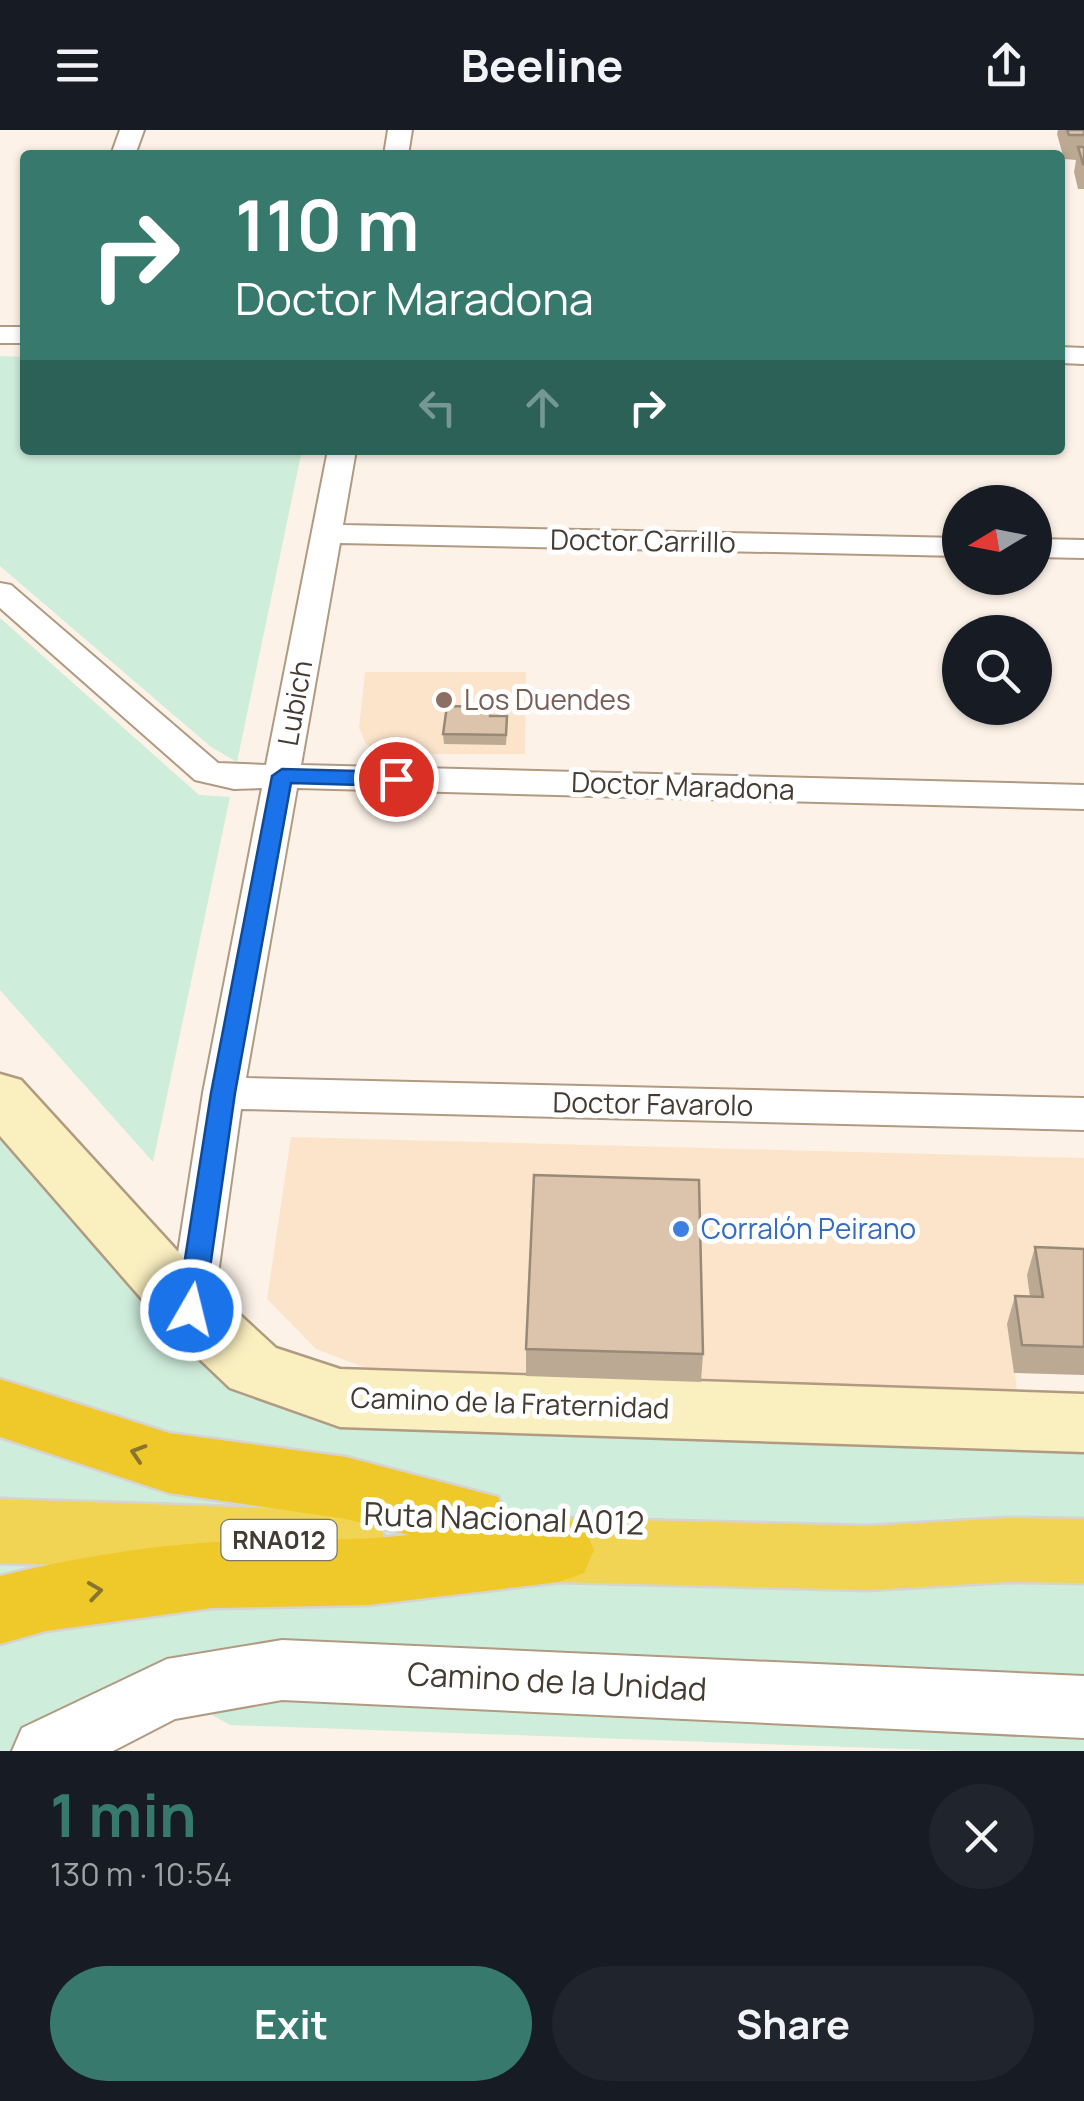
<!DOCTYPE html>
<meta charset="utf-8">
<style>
:root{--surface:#171b24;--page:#20242c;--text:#f1f3f6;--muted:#9ea1a6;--accent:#377a6d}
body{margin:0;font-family:Manrope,sans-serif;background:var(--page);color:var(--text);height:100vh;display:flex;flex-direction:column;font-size:38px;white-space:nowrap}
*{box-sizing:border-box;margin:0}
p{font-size:32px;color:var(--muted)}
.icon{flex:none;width:55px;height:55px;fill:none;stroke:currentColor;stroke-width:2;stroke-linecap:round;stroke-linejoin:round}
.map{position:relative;height:1621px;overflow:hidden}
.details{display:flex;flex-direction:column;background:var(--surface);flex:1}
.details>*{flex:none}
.hud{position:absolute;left:20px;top:20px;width:1045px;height:305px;border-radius:10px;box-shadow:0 2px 8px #0004;background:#377a6d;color:#fff;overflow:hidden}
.needle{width:65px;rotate:260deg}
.tools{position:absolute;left:942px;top:355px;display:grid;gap:20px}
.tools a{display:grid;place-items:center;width:110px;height:110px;border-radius:50%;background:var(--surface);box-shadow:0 2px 8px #0004;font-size:50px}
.pin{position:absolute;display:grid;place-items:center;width:85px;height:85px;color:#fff;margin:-42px;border:5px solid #fff;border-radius:50%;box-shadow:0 2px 10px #0007}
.me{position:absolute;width:110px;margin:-55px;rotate:8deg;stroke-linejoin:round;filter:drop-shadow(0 0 8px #0008)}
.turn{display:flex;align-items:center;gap:35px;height:210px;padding:0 50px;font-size:45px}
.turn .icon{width:130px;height:130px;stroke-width:2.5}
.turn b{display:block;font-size:70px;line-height:85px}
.lanes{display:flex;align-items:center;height:95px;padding:0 50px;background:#0003;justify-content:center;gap:50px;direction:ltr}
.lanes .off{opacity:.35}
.round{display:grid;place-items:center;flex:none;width:105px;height:105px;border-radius:52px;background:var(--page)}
.overview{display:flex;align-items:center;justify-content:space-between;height:170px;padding:0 50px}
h1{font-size:60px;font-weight:700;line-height:75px;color:var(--accent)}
.action{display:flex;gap:20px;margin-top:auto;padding:20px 50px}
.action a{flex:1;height:115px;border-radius:60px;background:var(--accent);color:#fff;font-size:40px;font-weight:700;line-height:115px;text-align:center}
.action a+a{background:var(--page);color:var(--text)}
header{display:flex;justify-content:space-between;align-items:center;height:130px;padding:0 50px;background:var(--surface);font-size:45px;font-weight:700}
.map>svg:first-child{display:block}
.built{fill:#fce4cb}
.green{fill:#cfeddb}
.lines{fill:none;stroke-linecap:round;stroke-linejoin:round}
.minor-casing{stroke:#b19a82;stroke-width:4}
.tertiary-casing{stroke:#b19a82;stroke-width:4}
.secondary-casing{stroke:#b19a82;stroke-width:5}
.trunk-casing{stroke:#d6d4d2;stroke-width:5}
.motorway-casing{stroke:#d6d4d2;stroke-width:5}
.minor{fill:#fff;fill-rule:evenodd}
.tertiary{fill:#fff;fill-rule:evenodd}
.secondary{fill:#faefbf;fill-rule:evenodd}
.trunk{fill:#f2d454;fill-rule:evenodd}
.motorway{fill:#eec929;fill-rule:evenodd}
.wall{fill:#bca993}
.building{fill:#dbc4ab;stroke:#998978;stroke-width:2.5}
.oneway{stroke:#88742e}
.route{fill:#1a73e8;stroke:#114b97;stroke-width:2.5}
.education-dot{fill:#8d6e63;stroke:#fff;stroke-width:4}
.shop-dot{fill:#3f7fe0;stroke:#fff;stroke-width:4}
.labels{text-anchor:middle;stroke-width:10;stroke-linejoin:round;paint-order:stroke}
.shield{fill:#fff;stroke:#7c766f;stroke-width:2.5}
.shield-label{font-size:25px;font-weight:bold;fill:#443b31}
.street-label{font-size:28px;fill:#443b31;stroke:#fff}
.education-label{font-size:28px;fill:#785e54;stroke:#fff;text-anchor:start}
.shop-label{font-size:28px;fill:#366cbe;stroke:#fff;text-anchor:start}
.near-street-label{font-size:32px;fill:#443b31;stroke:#fff}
</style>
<header><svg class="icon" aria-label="menu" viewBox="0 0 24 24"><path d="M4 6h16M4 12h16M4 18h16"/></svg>Beeline<svg class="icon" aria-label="share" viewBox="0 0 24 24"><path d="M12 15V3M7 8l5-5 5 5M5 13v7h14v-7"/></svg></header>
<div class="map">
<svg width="1084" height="1621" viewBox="0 0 1084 1621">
<rect width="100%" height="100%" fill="#fcf2e8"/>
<g class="built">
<polygon points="365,542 526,542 525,624 382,624 366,614 359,598"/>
<polygon points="291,1007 1084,1028 1084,1245 1015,1243 1017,1261 376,1242 316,1219 267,1169"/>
</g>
<g class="green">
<polygon points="0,226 25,227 25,320 302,320 237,632 211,617 0,436"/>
<polygon points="0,488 199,665 230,667 153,1032 0,860"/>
<polygon points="0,966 253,1238 1084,1293 1084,1621 962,1621 230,1595 167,1560 45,1621 0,1621"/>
</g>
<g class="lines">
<defs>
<g id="minor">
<polygon points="120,0 144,0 135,25 111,25"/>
<polygon points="388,0 412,0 408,25 384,25"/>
<rect x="0" y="197" width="25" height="16"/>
<polygon points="1060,217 1084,218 1084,234 1060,233"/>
<polygon points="328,320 356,320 343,395 960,408 960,426 340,413 301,635 1084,655 1084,679 297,658 246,948 1084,968 1084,1000 241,979 213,1180 207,1193 191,1198 175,1193 169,1180 203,963 262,658 234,659 195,650 0,478 0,453 11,455 218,633 266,635"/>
<polygon points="1035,409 1084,410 1084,428 1035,427"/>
</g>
<polygon id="tertiary" points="282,1510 1084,1546 1084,1608 282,1570 175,1589 113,1621 12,1621 22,1598 167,1529"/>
<polygon id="secondary" points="0,944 21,950 214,1161 276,1218 340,1239 1084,1264 1084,1322 340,1297 230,1258 168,1199 0,1006"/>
<g id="trunk">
<polygon points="0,1369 352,1381 377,1390 387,1413 377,1436 352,1445 0,1433"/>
<polygon points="518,1387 868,1396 1008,1388 1084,1389 1084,1453 1008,1452 868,1460 518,1451 493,1442 483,1419 493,1396"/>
</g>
<path id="motorway" d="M0 1249 169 1303 346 1327 498 1367 508 1389 506 1394 559 1388 584 1397 594 1420 584 1443 559 1452 368 1475 212 1478 46 1501 0 1514V1446C69 1429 144 1416 215 1412 280 1409 345 1412 409 1405L346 1389 169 1363 0 1307Z"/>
</defs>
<use href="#minor" class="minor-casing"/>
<use href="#tertiary" class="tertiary-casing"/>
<use href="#secondary" class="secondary-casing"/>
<use href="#trunk" class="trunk-casing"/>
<use href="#motorway" class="motorway-casing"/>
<use href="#minor" class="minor"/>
<use href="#tertiary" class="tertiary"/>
<use href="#secondary" class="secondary"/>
<use href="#trunk" class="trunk"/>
<use href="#motorway" class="motorway"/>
</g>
<g class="wall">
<polygon points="1058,0 1084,0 1084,59 1078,59 1074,42 1076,30 1064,29 1057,4"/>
<polygon points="491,586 507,597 506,615 444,614 443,604"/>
<polygon points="1035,1117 1084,1119 1084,1245 1014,1243 1007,1194 1015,1166 1030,1167 1027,1145"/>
<polygon points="526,1219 703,1224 701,1252 526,1246"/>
</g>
<g class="building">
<polygon points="1067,0 1084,0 1084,5 1069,5"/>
<polygon points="1078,17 1084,17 1084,34 1083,34"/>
<polygon points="447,576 490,577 490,586 507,586 506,605 443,604"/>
<polygon points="534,1045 699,1050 703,1224 526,1219"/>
<polygon points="1035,1117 1084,1119 1084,1217 1022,1215 1015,1166 1043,1167"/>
</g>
<defs><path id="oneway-chevron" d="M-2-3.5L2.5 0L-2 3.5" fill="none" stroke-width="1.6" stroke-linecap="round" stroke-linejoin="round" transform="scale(2.5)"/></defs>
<g class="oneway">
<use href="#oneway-chevron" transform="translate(138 1323) rotate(-162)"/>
<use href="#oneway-chevron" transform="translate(95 1461) rotate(-8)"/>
</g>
<polygon class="route" points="282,639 396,642 407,649 396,656 291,653 235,963 204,1180 200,1188 191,1191 181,1188 177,1180 211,963 272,646"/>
<circle class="education-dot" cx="444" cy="570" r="10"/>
<circle class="shop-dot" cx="681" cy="1099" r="10"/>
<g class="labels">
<rect class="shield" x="221.5" y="1390" width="115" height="40" rx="8"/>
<g class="shield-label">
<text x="279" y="1419">RNA012</text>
</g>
<g class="street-label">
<text transform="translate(643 411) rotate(1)" y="10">Doctor Carrillo</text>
<text transform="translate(295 573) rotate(-80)" y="10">Lubich</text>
<text transform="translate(683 656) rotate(2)" y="10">Doctor Maradona</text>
<text transform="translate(653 974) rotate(1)" y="10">Doctor Favarolo</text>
<text transform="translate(510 1273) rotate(2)" y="10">Camino de la Fraternidad</text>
</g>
<g class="education-label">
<text x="464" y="580">Los Duendes</text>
</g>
<g class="shop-label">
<text x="701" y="1109">Corralón Peirano</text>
</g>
<g class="near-street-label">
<text transform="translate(504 1389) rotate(2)" y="11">Ruta Nacional A012</text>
<text transform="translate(557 1552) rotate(3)" y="11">Camino de la Unidad</text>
</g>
</g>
</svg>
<div class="tools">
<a><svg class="needle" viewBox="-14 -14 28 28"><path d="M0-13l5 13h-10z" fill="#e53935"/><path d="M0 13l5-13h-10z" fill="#9ea1a6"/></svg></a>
<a><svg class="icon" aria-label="search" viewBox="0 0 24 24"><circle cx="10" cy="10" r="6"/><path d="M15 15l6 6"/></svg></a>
</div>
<div class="pin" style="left:396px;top:649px;background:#d93025"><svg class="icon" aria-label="arrive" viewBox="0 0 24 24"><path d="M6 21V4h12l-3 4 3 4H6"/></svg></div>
<svg class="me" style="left:191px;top:1180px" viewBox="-20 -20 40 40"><circle r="17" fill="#1a73e8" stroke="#fff" stroke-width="3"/><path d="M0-11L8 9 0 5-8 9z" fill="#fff"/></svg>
<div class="hud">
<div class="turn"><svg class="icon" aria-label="right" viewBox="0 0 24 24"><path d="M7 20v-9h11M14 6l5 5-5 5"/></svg><div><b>110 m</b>Doctor Maradona</div></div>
<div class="lanes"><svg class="icon off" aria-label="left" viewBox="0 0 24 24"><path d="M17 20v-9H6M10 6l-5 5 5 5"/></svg><svg class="icon off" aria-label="ahead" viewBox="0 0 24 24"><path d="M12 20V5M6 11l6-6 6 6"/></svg><svg class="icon" aria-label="right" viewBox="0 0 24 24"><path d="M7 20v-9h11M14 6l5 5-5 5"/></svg></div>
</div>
</div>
<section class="details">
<div class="overview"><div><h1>1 min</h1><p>130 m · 10:54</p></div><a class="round"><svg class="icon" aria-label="close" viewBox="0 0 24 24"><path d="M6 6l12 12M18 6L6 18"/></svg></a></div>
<div class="action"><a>Exit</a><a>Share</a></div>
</section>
